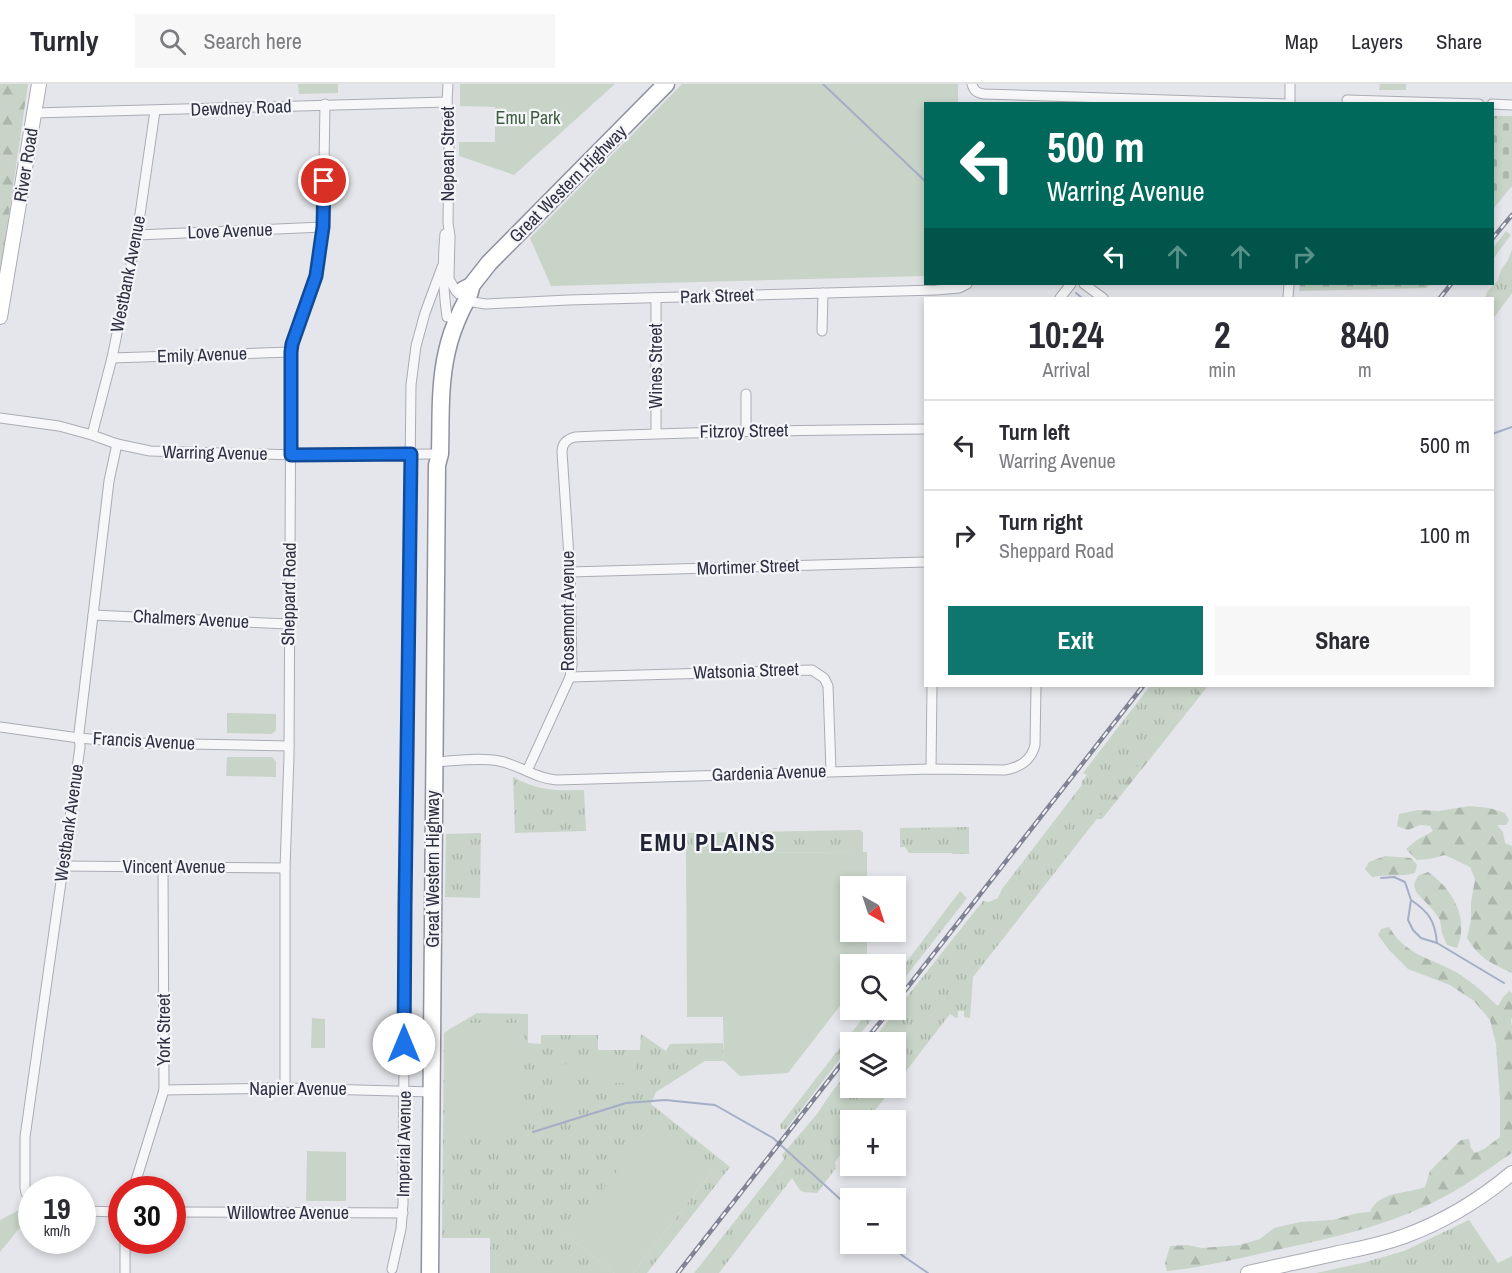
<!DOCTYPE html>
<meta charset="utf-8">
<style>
:root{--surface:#fff;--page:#f7f7f7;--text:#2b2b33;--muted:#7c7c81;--line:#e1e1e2;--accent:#0f766e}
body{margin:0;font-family:"Archivo Narrow",sans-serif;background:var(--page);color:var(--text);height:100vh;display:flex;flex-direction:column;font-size:22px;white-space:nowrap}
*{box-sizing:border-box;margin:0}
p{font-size:20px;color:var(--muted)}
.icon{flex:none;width:33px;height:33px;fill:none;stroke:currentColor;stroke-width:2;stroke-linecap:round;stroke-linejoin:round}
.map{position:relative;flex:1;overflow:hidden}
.drawer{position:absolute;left:924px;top:213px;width:570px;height:390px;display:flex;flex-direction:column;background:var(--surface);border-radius:0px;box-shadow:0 3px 9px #0003}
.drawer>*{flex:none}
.hud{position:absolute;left:924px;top:18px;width:570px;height:183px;border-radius:0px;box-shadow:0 3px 9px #0003;background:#00695c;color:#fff;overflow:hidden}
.needle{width:39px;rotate:141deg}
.tools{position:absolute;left:840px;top:792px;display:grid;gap:12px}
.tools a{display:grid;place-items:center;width:66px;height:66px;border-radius:0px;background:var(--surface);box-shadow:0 3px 9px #0003;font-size:30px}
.speed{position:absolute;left:18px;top:1092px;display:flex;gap:12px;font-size:30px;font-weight:700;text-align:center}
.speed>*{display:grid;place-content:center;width:78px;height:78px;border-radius:50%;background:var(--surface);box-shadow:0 3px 9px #0003;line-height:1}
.speed small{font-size:15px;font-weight:400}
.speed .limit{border:9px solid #d22;background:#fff;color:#111}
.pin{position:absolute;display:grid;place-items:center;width:51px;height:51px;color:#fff;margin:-26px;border:3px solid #fff;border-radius:50%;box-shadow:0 2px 6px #0007}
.me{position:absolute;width:66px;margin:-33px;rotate:0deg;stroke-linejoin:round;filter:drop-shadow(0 0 4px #0008)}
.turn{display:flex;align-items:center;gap:21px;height:126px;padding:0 24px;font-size:27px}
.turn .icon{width:78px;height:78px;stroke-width:2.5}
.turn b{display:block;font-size:42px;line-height:51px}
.lanes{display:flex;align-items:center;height:57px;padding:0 24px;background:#0003;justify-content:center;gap:30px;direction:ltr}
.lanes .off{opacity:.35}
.eta{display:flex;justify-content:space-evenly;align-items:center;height:102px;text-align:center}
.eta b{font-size:36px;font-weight:700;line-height:42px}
.cta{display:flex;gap:12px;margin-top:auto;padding:12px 24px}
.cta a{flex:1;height:69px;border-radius:0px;background:var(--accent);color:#fff;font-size:24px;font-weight:700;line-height:69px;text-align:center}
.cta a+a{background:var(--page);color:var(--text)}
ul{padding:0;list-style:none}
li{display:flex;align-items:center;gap:18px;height:90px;padding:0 24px;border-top:2px solid var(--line)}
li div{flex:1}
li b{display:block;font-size:22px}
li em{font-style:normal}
header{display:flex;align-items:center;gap:36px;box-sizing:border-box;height:84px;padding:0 30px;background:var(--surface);border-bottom:2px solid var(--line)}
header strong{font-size:28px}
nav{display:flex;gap:33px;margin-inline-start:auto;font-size:21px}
.search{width:420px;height:54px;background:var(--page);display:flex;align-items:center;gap:15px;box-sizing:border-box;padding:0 21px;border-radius:0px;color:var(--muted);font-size:22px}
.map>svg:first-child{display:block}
.grass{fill:url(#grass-tufts)}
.forest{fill:url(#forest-firs)}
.cemetery{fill:url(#cemetery-stones)}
.green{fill:#c8d4c7}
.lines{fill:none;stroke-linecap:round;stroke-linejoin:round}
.stream{stroke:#a4aec7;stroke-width:2}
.street-casing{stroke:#aaacb5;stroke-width:11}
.secondary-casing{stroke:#aaacb5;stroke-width:16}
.highway-casing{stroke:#8e91a0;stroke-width:19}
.street{stroke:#f7f7f9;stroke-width:9}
.secondary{stroke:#fff;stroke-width:14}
.highway{stroke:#fff;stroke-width:16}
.rail-casing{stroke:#808393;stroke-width:4.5}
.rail{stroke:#f4f5f8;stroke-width:2;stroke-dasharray:7;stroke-linecap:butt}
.route-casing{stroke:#114b97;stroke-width:15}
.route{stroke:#1a73e8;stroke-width:10}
.labels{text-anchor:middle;stroke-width:4.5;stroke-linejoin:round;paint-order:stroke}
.street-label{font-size:18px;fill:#2e3142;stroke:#f4f5f8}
.park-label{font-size:18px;fill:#3d5c3d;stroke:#f4f5f8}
.district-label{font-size:24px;font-weight:bold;letter-spacing:1.5px;fill:#202333;stroke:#f4f5f8}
</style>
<header>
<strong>Turnly</strong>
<div class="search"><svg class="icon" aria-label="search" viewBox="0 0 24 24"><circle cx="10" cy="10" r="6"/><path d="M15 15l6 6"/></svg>Search here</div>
<nav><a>Map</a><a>Layers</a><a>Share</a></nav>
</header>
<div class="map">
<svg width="1512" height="1189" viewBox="0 0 1512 1189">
<defs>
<pattern id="grass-tufts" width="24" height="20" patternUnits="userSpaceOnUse" patternTransform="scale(1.5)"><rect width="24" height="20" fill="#c8d4c7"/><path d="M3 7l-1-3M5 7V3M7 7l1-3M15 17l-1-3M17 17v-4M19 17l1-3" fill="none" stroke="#acb6ac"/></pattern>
<pattern id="forest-firs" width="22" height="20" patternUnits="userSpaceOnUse" patternTransform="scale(1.5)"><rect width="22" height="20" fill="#c8d4c7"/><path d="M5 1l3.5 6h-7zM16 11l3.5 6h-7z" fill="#acb6ac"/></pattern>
<pattern id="cemetery-stones" width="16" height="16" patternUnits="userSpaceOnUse" patternTransform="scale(1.5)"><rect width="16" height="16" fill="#c8d4c7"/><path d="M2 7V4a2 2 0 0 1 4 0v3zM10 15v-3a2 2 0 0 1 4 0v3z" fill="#acb6ac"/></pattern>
</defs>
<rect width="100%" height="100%" fill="#e5e6eb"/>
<g class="grass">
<polygon points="1380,0 1406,0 1406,6 1379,6"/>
<polygon points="1506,147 1511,151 1493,175 1493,164"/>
<polygon points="1512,166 1512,209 1493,235 1492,214 1485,214 1487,208 1498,196 1501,186 1508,176"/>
<polygon points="1150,602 1201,602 973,893 970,934 964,933 964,927 958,927 958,933 956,934 950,930 896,1000 896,958 871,958 983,817 989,818 998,814 1002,805 1081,702 1082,697 1087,691 1083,689"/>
<path d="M513 693C539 707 555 707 584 706L586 747 515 749Z"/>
<polygon points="969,743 969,770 952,770 952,769 909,769 905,763 900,763 900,744"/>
<polygon points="860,746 863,749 863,768 686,769 687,749"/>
<polygon points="481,749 480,814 445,813 446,750"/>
<polygon points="960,807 967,814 896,905 896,892"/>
<polygon points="869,926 879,926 854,958 850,958 850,962 786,1045 781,1045 780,1041"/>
<polygon points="477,929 528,930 528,959 541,960 541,951 598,951 598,966 640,966 641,950 666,967 670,960 723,959 724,977 705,977 656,1008 651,1020 730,1083 647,1189 633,1189 714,1085 567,1152 614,1189 490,1189 490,1154 442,1154 444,949 450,945 450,1047 521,1046 521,939 460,939"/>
<path d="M850 985V1004H893L867 1036H850V1058L835 1078 836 1084 817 1109C798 1108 802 1109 792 1094L719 1189H694L784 1075 782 1071 817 1030 831 1009Z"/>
<polygon points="1469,1136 1498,1179 1512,1172 1512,1189 1316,1189 1362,1179 1404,1167"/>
</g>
<g class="forest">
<polygon points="0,0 28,0 0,191"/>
<polygon points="1201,602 1208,602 1102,735 1096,735"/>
<path d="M1469 722 1489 724 1505 729 1509 736 1506 741H1497L1503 748 1505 759 1512 762V889C1491 879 1480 875 1467 854L1471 836V819L1475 795 1470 783 1445 771 1430 775 1417 776 1406 765 1417 756 1433 747 1430 742 1420 741 1408 746 1397 742 1399 730 1418 726 1439 727Z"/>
<path d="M1385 772 1411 774 1417 781 1415 789C1401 793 1387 790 1372 793L1365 785 1369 778Z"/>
<path d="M1428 788C1452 804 1470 835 1457 864L1447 861 1442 849 1440 836 1433 826 1416 808 1414 800 1418 792Z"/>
<path d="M1389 843C1405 870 1427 873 1454 887 1470 896 1484 909 1498 922L1503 913 1509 907 1512 909V934L1511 936 1512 942V1069C1488 1085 1464 1103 1438 1116 1387 1142 1332 1154 1276 1166 1240 1174 1204 1183 1167 1187L1165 1179 1170 1162 1187 1161 1202 1164 1240 1161 1260 1155 1274 1144 1300 1138 1332 1136 1358 1129 1370 1128C1379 1107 1406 1110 1425 1103L1430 1087 1461 1056 1469 1055 1471 1064 1475 1069 1484 1065 1500 1053V1015L1496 960 1490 936 1474 917 1450 901 1408 885 1389 866 1378 851 1381 845Z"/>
</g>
<g class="cemetery">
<polygon points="1493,32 1512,32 1512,102 1493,125"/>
<polygon points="1300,200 1430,200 1426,204 1299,207"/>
</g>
<g class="green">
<polygon points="298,0 338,0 338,9 299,10"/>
<polygon points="460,0 615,0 514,91 459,72 459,58 495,58 495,23 460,22"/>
<polygon points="682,0 958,0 958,19 926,20 925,192 551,202 530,154"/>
<polygon points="227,629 276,630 276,646 272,650 227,649"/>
<polygon points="227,673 272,673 276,678 276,693 226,692"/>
<polygon points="867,768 867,802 850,802 850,848 867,848 867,880 850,880 850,909 788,989 740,992 724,977 723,933 687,933 686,769"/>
<polygon points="312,934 325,935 325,964 311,964"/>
<polygon points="460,939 521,939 521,1047 450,1047 450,945"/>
<rect x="593" y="973" width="42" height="26"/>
<polygon points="575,980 576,1021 553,1021 552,981"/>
<polygon points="654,1039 714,1085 633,1189 614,1189 567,1152"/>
<polygon points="307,1067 346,1068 346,1117 306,1117"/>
<polygon points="23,1124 30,1131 0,1168 0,1136"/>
</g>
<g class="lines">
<g class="stream">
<polyline points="823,0 926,98"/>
<polyline points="975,20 975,19"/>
<polyline points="1076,209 1082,214"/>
<polyline points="1492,350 1512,343"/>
<polyline points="1381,794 1394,793 1405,798 1411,816 1408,836 1413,846 1421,854 1437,859 1504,899"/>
<path d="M1411 816C1429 828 1435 837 1437 859"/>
<polyline points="533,1048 626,1019 665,1016 715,1021 773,1054 850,1124"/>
<polyline points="890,1160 903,1172 928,1189"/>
</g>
<defs>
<g id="street">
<polyline points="448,0 447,18 449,63 448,139 450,152 449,195 456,207 459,210"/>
<path d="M972 0C974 7 977 9 984 10L1288 20"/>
<polyline points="1347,16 1479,20"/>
<polyline points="1290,20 1290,0"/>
<polyline points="1492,20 1512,21"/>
<polyline points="34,29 447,18"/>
<path d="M445 150C442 180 443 204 447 233"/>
<polyline points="137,151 323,143"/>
<polyline points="1084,200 1103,214"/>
<polyline points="1060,214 1071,200"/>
<polyline points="1288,214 1289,200"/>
<polyline points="466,217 486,220 568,216 936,206 959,204 967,200"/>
<polyline points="822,247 823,209"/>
<polyline points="112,274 291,268"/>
<polyline points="746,310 746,347"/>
<polyline points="0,334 59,342 92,351 117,360 150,367 297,371 434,370"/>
<polyline points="656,349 656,214"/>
<polyline points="92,351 112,274 137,151 155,27"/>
<polyline points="570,488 926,478"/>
<polyline points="93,531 289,540"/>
<polyline points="570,593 812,586 824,594 828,602 831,687"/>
<polyline points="0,643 79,654 136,659 289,662"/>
<path d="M434 678C455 677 479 673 499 677 520 681 536 695 557 696L931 685 1005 686C1020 683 1031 677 1035 661L1036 602"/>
<polyline points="931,685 932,602"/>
<path d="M527 687 570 593 572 581 570 488 562 368C562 359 567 355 575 353 692 348 808 346 926 345"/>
<polyline points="63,782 285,784"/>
<polyline points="285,1004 285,784 289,672 291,268 292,260 316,192 323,143 325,20"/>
<polyline points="164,1006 285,1004 432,1008"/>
<polyline points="133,1106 164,1006 163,783"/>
<polyline points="32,1116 26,1109 25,1104 25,1053 80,663 79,649 109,397 117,360"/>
<polyline points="82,1127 122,1128"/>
<polyline points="172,1128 403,1129"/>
<polyline points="392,1185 401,1145 403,1120 405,822 411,301 416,262 425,229 442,183"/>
<polyline points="125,1189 125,1156"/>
</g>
<g id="secondary">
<polyline points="0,233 39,0"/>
<path d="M1248 1189C1278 1182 1308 1176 1338 1169 1360 1165 1383 1160 1405 1152 1443 1138 1481 1115 1512 1089"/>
</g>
<g id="highway">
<polyline points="463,206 471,202 489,179 666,0"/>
<path d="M430 1189 437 381 440 370C441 336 439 301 447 267 450 253 455 240 461 227 465 218 471 211 471 202"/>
</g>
</defs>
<use href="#street" class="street-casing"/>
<use href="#secondary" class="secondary-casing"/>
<use href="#highway" class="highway-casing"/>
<use href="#street" class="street"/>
<use href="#secondary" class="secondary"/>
<use href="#highway" class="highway"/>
<defs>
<g id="rail">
<polyline points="1492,155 1512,131"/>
<polyline points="1440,214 1451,200"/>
<polyline points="896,918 1143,602"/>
<polyline points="864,958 890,926"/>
<polyline points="678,1189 850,969"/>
</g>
</defs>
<use href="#rail" class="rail-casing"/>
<use href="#rail" class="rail"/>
</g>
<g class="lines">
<defs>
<polyline id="route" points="324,97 323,143 316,192 292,260 291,268 291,371 411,370 405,822 404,960"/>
</defs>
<use href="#route" class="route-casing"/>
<use href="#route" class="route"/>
</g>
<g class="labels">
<g class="street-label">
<text transform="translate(241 24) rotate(-2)" y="6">Dewdney Road</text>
<text transform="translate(448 70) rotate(-90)" y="6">Nepean Street</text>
<text transform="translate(26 81) rotate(-81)" y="6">River Road</text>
<text transform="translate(568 100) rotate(-45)" y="6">Great Western Highway</text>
<text transform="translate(230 147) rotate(-2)" y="6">Love Avenue</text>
<text transform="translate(128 190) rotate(-79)" y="6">Westbank Avenue</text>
<text transform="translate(717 212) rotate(-2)" y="6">Park Street</text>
<text transform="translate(202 271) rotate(-2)" y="6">Emily Avenue</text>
<text transform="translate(656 282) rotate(-90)" y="6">Wines Street</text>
<text transform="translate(744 347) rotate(-1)" y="6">Fitzroy Street</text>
<text transform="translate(215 369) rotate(1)" y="6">Warring Avenue</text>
<text transform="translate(748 483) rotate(-2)" y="6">Mortimer Street</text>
<text transform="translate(289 510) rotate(-89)" y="6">Sheppard Road</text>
<text transform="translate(568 527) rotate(-90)" y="6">Rosemont Avenue</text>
<text transform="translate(191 535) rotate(3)" y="6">Chalmers Avenue</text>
<text transform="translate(746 587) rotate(-2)" y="6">Watsonia Street</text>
<text transform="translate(144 657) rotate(3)" y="6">Francis Avenue</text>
<text transform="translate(769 689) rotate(-2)" y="6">Gardenia Avenue</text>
<text transform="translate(69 739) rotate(-82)" y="6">Westbank Avenue</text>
<text x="174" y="789">Vincent Avenue</text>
<text transform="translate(433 785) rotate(-90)" y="6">Great Western Highway</text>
<text transform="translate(164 946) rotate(-90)" y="6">York Street</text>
<text x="298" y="1011">Napier Avenue</text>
<text transform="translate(404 1060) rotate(-89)" y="6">Imperial Avenue</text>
<text x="288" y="1135">Willowtree Avenue</text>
</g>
<g class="park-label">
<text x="528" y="40">Emu Park</text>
</g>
<g class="district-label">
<text x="708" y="767">EMU PLAINS</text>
</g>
</g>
</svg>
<div class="tools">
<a><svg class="needle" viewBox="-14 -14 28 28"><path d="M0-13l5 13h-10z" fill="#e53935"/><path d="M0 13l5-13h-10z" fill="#7c7c81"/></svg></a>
<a><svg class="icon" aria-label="search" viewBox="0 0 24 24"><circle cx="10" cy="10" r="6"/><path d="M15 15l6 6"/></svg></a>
<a><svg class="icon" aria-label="layers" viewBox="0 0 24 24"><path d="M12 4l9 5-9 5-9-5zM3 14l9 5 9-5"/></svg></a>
<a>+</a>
<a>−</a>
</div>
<div class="speed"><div>19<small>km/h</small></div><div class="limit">30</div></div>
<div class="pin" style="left:324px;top:97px;background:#d93025"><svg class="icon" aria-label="arrive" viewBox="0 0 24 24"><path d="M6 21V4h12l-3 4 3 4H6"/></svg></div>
<svg class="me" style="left:404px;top:960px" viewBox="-20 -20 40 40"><circle r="19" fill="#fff"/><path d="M0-13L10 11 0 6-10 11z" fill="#1a73e8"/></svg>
<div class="hud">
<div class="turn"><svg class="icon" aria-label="left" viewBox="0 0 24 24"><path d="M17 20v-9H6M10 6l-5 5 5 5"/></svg><div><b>500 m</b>Warring Avenue</div></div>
<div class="lanes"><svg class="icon" aria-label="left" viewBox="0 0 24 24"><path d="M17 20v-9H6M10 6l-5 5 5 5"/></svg><svg class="icon off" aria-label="ahead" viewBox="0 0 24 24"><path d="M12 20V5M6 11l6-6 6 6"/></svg><svg class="icon off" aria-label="ahead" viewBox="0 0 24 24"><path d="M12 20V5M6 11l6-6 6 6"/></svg><svg class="icon off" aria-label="right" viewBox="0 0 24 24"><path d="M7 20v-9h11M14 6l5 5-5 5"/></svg></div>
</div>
<section class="drawer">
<div class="eta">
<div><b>10:24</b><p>Arrival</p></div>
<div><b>2</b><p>min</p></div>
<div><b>840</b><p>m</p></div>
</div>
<ul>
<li><svg class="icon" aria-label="left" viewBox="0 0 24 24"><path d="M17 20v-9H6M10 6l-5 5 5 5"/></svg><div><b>Turn left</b><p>Warring Avenue</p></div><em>500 m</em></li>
<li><svg class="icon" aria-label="right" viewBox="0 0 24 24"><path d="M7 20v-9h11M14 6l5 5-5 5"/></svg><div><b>Turn right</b><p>Sheppard Road</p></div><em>100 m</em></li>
</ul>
<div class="cta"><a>Exit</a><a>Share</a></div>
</section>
</div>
